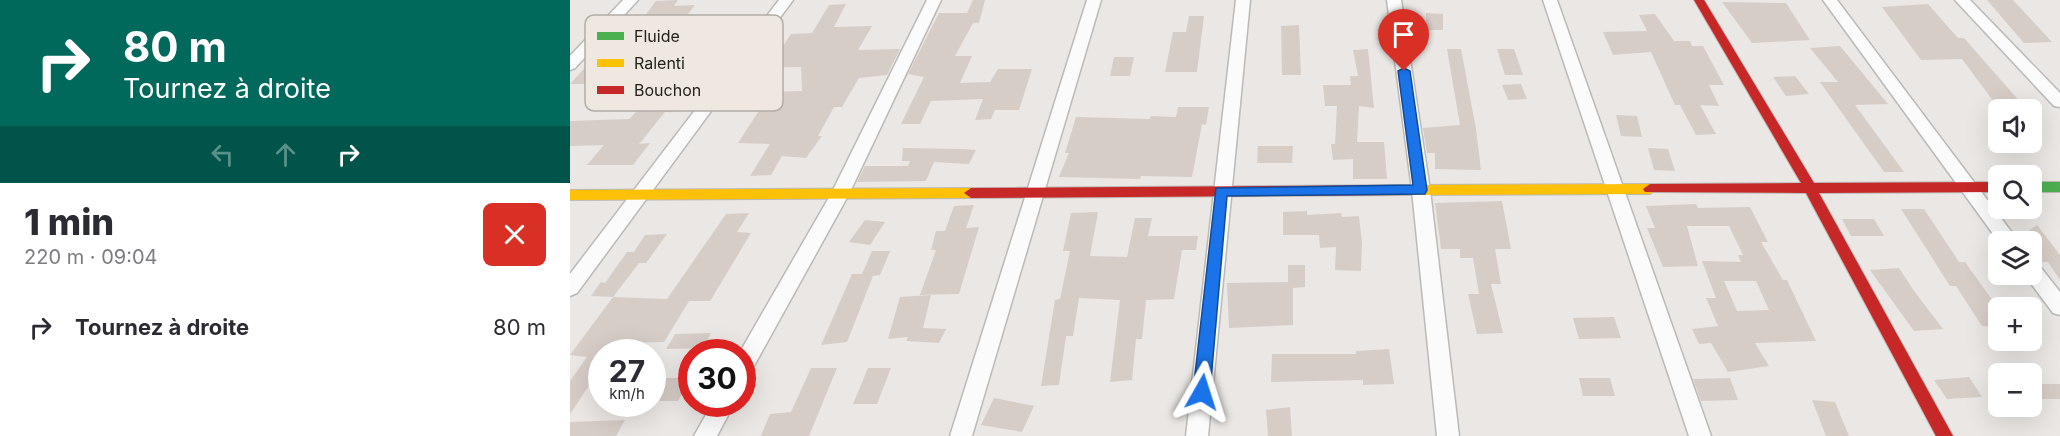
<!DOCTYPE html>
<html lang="fr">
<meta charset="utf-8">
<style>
:root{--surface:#fff;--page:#f2f2f3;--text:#2b2b33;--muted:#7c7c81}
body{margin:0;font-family:Inter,sans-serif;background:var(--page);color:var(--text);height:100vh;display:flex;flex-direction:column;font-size:22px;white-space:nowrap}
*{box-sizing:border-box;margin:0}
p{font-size:20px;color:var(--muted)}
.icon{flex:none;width:33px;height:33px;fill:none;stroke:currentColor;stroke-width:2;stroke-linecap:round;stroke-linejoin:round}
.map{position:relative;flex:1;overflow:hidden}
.side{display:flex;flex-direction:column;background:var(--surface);width:570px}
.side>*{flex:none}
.hud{background:#00695c;color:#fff;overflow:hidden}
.controls{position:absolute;left:1418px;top:99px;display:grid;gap:12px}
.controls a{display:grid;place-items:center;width:54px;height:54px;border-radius:9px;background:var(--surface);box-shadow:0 6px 24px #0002;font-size:30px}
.speed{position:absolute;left:18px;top:339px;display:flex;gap:12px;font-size:30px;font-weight:700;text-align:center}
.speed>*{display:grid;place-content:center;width:78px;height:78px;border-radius:50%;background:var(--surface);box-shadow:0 6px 24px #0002;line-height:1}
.speed small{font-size:15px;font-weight:400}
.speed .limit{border:9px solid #d22;background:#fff;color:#111}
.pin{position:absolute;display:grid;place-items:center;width:51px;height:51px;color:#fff;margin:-62px -26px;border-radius:50% 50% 50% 0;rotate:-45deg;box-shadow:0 0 6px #0007}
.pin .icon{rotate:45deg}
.me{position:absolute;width:66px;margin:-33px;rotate:6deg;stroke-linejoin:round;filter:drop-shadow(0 0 4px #0008)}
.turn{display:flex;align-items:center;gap:21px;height:126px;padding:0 24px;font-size:27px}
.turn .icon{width:78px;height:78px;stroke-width:2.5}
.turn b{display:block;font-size:42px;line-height:51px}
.lanes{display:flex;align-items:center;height:57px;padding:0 24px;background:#0003;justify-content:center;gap:30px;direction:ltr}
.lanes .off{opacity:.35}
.round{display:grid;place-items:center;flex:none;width:63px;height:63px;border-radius:9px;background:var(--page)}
.summary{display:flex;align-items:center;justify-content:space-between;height:102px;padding:0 24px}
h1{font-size:36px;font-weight:800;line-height:45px}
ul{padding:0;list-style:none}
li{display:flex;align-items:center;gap:18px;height:84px;padding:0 24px}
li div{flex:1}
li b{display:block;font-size:22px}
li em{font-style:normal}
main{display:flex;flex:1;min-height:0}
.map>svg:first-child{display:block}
.building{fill:#d7cdc7;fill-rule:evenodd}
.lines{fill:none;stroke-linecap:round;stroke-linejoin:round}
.street-casing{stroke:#bcbab7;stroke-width:3}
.fast-casing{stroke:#bcbab7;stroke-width:2}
.slow-casing{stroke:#bcbab7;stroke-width:2}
.jam-casing{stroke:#bcbab7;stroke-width:2}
.street{fill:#fcfbfb;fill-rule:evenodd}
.fast{fill:#4caf50;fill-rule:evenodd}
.slow{fill:#ffc107;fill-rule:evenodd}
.jam{fill:#c62828;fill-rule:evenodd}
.route{fill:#1a73e8;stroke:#114b97;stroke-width:1.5}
.key{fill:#eee8e0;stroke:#b1aca6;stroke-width:1.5}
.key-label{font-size:16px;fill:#23211e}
</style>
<main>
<section class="side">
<div class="hud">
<div class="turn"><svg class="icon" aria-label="right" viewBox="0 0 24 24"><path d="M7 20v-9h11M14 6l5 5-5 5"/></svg><div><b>80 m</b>Tournez à droite</div></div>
<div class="lanes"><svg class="icon off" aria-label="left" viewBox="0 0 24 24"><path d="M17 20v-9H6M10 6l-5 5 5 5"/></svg><svg class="icon off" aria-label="ahead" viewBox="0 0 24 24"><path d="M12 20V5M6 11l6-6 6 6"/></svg><svg class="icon" aria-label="right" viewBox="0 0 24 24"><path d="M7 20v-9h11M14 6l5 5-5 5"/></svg></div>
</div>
<div class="summary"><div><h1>1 min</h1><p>220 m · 09:04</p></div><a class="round" style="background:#d93025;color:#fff"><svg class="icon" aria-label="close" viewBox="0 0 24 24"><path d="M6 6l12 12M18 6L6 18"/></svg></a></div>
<ul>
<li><svg class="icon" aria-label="right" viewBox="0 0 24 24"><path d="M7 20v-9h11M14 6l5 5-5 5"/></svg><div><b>Tournez à droite</b></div><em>80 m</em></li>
</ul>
</section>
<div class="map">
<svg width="1490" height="436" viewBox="0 0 1490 436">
<rect width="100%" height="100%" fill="#eae7e4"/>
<g class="building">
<polygon points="108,0 104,6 125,5 117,15 175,15 134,68 65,68 56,80 48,84 0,84 58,21 71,21 86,1"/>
<polygon points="403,0 415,0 409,23 403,23 385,56 402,56 390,83 420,82 428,69 462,69 449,110 425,110 421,119 405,120 413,99 361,101 350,124 331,124 354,77 338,74 369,13 397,13"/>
<polygon points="1417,0 1443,0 1482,42 1454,43"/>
<polygon points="1152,2 1216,3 1240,40 1182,43"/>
<polygon points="276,4 264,27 302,26 288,50 330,49 317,75 289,78 272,107 264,107 248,136 252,136 236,158 212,156 201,175 180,176 200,144 168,143 201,92 232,91 231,67 177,68 188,52 209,52 221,34 242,33 259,5"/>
<polygon points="1358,4 1388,38 1394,38 1452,104 1424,102 1392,59 1351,60 1312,7"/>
<polygon points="856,13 873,14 873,30 856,30"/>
<polygon points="1085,14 1104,41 1120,41 1122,46 1133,46 1154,85 1139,85 1149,106 1130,105 1146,134 1126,135 1110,105 1105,105 1081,52 1043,55 1033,32 1077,31 1069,15"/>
<polygon points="619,16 634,16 627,72 595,72 603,32 616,32"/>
<polygon points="729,25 731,75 712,75 711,26"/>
<polygon points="1270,46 1318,104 1285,105 1334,172 1314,172 1250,82 1268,82 1240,48"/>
<polygon points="798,49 804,108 789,106 787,142 814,142 817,179 783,179 783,159 763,160 761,144 765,144 767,106 755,106 753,85 781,85 780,76 788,76 783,50"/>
<polygon points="877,49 891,49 906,129 911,170 865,169 865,153 857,153 853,128 890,125"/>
<polygon points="927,49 944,49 953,75 935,75"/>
<polygon points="544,57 564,57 560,76 540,76"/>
<polygon points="1225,76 1239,94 1216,96 1203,77"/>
<polygon points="951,84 957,99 938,100 932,85"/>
<polygon points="128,96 118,111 95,112 105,97"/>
<polygon points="608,107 639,107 636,125 632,124 622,177 571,176 570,179 489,177 499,153 495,153 506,117 580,119 581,116 606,117"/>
<polygon points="68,110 95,112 69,144 80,143 63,165 17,165 34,145 0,146 0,121 59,119"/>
<polygon points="1046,115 1067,116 1072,137 1051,136"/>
<polygon points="688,146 723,146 722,163 687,163"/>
<polygon points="333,148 393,149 406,150 399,164 364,162 356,181 287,182 295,166 338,166 340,161 332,161"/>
<polygon points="1078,148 1098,149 1105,171 1084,170"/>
<polygon points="932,201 941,249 925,249 931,284 921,284 933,333 907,334 898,294 909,294 903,258 890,258 890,249 871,249 865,203"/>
<path d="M1126 204 1128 208 1180 207 1198 242H1191L1213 280H1217L1246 341 1185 343 1199 366 1158 372 1141 343 1129 344 1122 329 1148 326 1136 298H1146L1132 261 1171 262 1168 255H1173L1159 226H1117L1128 266 1093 267 1077 228H1085L1076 206ZM1154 281H1186L1199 310 1167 311Z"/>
<polygon points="404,205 396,228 409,227 389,294 350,295 366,250 361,250 366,231 375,231 384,206"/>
<polygon points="1331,209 1354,209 1389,262 1395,262 1428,308 1428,327 1412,326 1386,286 1380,286"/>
<polygon points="737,211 737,215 771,213 772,217 789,216 792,243 791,271 765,270 766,247 750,248 749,235 713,235 713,212"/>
<polygon points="528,212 520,256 557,257 565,218 582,218 578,236 628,236 626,250 612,250 604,299 576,300 572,339 566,339 562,380 540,382 550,300 509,298 503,336 496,336 489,385 471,386 485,300 490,299 500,251 493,251 501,213"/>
<polygon points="179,213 167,232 181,233 140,301 119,301 94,342 52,343 46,352 32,352 32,366 0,414 0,381 17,357 0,355 43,297 97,299 156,214"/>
<polygon points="1272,219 1304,219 1314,236 1281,236"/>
<polygon points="295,220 315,222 300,245 279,242"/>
<polygon points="1467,225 1490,255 1490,280 1478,262 1469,262 1461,251 1461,248 1468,248 1457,232"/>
<polygon points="97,234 76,263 69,263 43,297 21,296 31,282 35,283 57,252 64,252 75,235"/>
<polygon points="302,251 320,251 310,275 303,276 277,342 251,345 282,274 292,274"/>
<polygon points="718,265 735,265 735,287 723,288 723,325 659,328 657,283 718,282"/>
<polygon points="1329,268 1344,291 1373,329 1344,331 1300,270"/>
<polygon points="361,295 353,328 376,329 369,343 336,341 338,337 318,339 330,297"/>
<polygon points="1044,317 1051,338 1009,339 1003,318"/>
<polygon points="141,333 133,348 96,349 105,334"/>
<polygon points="819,349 824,384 793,385 793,380 701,382 702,354 786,354 786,351"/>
<polygon points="241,368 267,368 239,436 191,436 200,414 221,412"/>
<polygon points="298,368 321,368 307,404 283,404"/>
<polygon points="1399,377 1412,397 1377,399 1364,380"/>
<polygon points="82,378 121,378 108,401 82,401"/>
<polygon points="1009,378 1040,378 1045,396 1013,396"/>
<polygon points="1160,378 1168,400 1131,401 1123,379"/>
<rect x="1461" y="384" width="29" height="15"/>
<polygon points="424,398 464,406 452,432 411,425"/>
<polygon points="1242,400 1265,402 1279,436 1256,436"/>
<polygon points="720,407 722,436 698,436 696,410"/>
<polygon points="55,420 46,436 0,436 0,422"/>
</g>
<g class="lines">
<defs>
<g id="street">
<polygon points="53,0 68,0 5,68 0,70 0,56"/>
<polygon points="209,0 223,0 7,293 0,296 0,274"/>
<polygon points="357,0 371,0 279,194 179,375 172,378 172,352 170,352 261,194"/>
<polygon points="517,0 531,0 402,436 380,436"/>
<polygon points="666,0 680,0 638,436 616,436"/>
<polygon points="817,0 831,0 860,190 889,436 867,436 842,190"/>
<polygon points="973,0 987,0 1141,436 1119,436"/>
<polygon points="1253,0 1267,0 1449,242 1429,242"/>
<polygon points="1385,0 1400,0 1490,93 1490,107 1484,106"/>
<polygon points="1461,262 1468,264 1490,292 1490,315 1483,313 1454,274 1461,274"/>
<polygon points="142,404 164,404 147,436 124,436"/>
</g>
<rect id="fast" x="1461" y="182" width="29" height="10"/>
<g id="slow">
<polygon points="1080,184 1087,189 1080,194 835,195 828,190 835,185"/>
<polygon points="401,188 408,193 401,198 0,200 0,190"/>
</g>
<g id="jam">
<polygon points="1124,0 1134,0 1244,183 1428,182 1428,192 1249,193 1383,436 1366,436 1236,193 1075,192 1073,189 1080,184 1231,183"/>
<polygon points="835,185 842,190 835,195 401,198 394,193 401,188"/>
</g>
</defs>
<use href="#street" class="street-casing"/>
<use href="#fast" class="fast-casing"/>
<use href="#slow" class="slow-casing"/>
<use href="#jam" class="jam-casing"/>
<use href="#street" class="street"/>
<use href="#fast" class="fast"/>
<use href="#slow" class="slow"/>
<use href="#jam" class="jam"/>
</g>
<polygon class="route" points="834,68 840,71 857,190 855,194 657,196 640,392 637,397 632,399 626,397 623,392 646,188 843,185 828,71"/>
<rect x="15" y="15" width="198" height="96" rx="9" class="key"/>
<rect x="27" y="32" width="27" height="8" fill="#4caf50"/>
<rect x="27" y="59" width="27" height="8" fill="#ffc107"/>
<rect x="27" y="86" width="27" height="8" fill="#c62828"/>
<g class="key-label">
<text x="64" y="42">Fluide</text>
<text x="64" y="69">Ralenti</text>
<text x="64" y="96">Bouchon</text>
</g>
</svg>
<div class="controls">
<a><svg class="icon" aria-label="sound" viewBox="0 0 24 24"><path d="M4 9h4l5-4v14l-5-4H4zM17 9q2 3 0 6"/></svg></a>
<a><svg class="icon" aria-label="search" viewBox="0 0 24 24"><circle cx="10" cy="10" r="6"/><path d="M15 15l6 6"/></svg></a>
<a><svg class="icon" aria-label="layers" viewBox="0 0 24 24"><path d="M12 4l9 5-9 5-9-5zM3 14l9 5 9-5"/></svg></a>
<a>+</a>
<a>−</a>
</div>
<div class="speed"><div>27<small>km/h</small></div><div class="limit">30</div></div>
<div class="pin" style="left:834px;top:71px;background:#d93025"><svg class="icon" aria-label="arrive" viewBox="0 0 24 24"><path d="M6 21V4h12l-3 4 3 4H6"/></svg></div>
<svg class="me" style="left:632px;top:392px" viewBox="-20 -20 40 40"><path d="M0-17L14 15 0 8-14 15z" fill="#1a73e8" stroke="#fff" stroke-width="4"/></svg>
</div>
</main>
